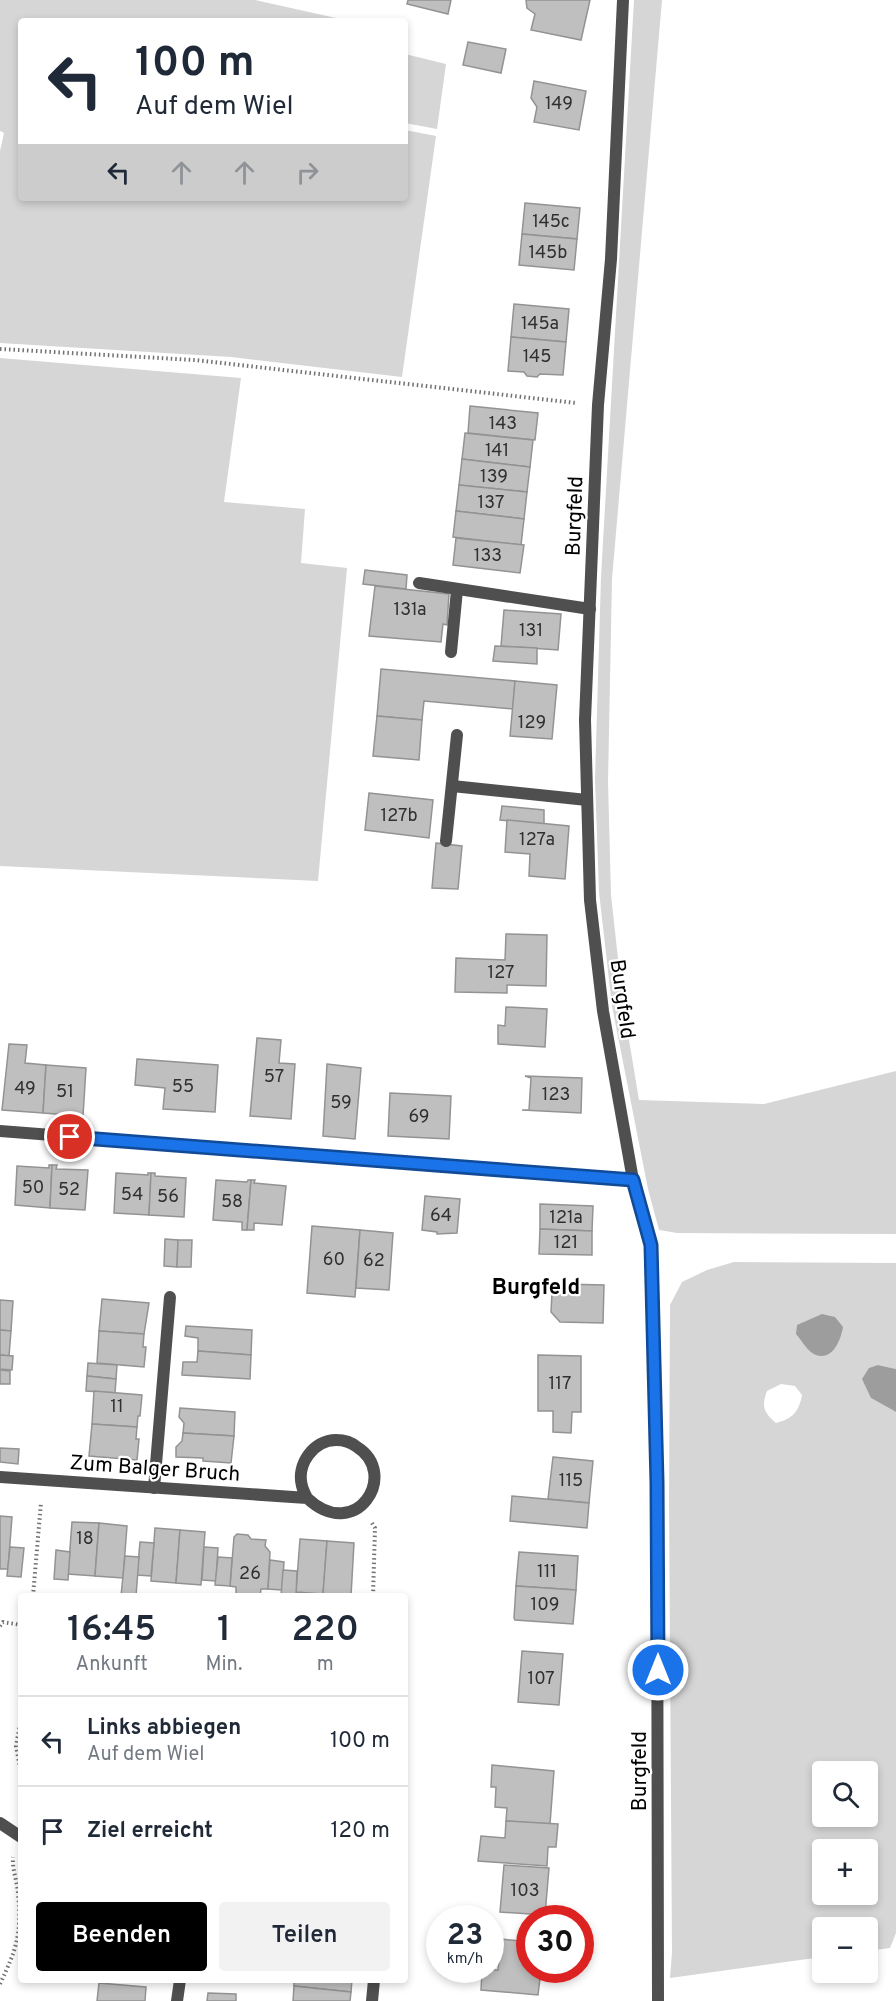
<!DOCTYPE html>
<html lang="de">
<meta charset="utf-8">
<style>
:root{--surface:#fff;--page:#f2f2f3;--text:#1f2937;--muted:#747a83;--line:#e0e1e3;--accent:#000}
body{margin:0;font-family:Overpass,sans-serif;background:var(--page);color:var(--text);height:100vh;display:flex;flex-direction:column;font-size:22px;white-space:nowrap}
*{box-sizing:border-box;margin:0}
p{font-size:20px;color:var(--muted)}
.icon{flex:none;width:33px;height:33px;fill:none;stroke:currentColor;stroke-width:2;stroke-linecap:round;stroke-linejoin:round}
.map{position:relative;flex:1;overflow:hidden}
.details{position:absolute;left:18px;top:1593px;width:390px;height:390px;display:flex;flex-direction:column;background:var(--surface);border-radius:6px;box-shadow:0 3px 9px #0003}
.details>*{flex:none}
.banner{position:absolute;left:18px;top:18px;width:390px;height:183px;border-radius:6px;box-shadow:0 3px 9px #0003;background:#fff;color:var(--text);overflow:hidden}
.buttons{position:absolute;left:812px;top:1761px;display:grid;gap:12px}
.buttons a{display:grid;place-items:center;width:66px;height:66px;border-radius:6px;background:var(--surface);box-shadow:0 3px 9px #0003;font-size:30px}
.speed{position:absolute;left:426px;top:1905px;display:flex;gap:12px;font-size:30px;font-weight:700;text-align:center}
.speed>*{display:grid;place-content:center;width:78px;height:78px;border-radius:50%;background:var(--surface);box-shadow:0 3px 9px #0003;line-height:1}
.speed small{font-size:15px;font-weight:400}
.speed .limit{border:9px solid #d22;background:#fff;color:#111}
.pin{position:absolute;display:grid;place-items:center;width:51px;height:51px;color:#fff;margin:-26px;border:3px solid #fff;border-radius:50%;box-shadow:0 2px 6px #0007}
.me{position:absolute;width:66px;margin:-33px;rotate:0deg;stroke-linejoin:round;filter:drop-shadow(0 0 4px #0008)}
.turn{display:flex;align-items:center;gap:21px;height:126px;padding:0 18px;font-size:27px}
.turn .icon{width:78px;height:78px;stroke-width:2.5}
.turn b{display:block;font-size:42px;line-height:51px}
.lanes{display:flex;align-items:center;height:57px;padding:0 18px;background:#0003;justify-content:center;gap:30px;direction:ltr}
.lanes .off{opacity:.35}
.eta{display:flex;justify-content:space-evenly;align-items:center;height:102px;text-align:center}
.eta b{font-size:36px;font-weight:600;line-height:42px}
.action{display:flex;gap:12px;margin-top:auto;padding:12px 18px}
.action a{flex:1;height:69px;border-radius:6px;background:var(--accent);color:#fff;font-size:24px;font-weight:600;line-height:69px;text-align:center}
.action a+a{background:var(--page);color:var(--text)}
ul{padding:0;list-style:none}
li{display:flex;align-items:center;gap:18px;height:90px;padding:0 18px;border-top:2px solid var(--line)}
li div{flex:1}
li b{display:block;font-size:22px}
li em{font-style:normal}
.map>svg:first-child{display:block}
.green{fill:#d6d6d6;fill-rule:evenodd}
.water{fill:#9d9d9d}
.building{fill:#bfbfbf;stroke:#939393;stroke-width:1.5}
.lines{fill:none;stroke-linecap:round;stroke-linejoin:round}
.path{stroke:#717171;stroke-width:4;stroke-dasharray:1.5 3;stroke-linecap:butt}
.lane{stroke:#4f4f4f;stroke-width:12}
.street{stroke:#4f4f4f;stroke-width:12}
.route-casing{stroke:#114b97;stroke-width:15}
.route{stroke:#1a73e8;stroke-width:10}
.labels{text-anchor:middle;stroke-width:4.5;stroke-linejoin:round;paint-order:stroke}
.number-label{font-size:18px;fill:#303030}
.street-label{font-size:21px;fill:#000;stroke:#fff}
.neighbourhood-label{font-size:22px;font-weight:bold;fill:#000;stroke:#fff}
</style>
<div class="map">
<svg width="896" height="2001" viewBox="0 0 896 2001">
<rect width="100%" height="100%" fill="#fff"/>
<g class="green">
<polygon points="0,0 255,0 345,20 21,21 21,54 19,58 21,59 21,198 405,198 405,130 436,136 402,377 231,357 0,343 0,151 4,133 0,131"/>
<polygon points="634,0 662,0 612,579 608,782 611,895 623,1004 639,1100 764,1104 896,1071 896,1234 677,1233 659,1230 648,1189 612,1006 599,892 595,779 601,577"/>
<polygon points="405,54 446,64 437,129 405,123"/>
<polygon points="0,358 241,378 224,502 305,509 301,563 347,568 318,881 0,866"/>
<path d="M734 1262 896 1263V1369L878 1365 871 1398 896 1412V1933L890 1948 867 1951V1928H822V1957L670 1978 672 1952 669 1498 670 1305 682 1282 707 1270ZM781 1384 795 1386 802 1395C799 1412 792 1419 776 1423 764 1413 761 1406 767 1391ZM822 1772H867V1816H822ZM822 1850H867V1894H822Z"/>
</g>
<g class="water">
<path d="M822 1314 835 1317 843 1327C841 1339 833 1361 816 1355 808 1352 802 1341 796 1334L797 1325Z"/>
<polygon points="878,1365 896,1369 896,1412 871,1398 862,1379 869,1368"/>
</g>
<g class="building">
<polygon points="408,0 451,0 448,14 407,4"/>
<polygon points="526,0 590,0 581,40 531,30 535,14 527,8"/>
<polygon points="468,42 506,49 501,73 463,65"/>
<polygon points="534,81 586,91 579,130 534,122 537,107 531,98"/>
<polygon points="525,203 580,208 577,239 522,234"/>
<polygon points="522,234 577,239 574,270 519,265"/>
<polygon points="514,304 569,309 566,342 511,337"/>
<polygon points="511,337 566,342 563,375 540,374 537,377 527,376 524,372 508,371"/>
<polygon points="470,406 538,413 535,440 468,433"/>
<polygon points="465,433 533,440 530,467 462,459"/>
<polygon points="462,459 530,467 527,492 459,485"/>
<polygon points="459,485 527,492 524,519 456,511"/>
<polygon points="456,511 524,519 521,545 453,537"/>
<polygon points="456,538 524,545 520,573 453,565"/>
<polygon points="365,570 407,575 406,589 363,584"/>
<polygon points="375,586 449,594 447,625 443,624 441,642 369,636"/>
<polygon points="504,610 561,614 558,650 501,646"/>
<polygon points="495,646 537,648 537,664 493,661"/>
<polygon points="381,669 515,681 513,709 424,701 422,720 377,716"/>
<polygon points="515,681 557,685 552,739 510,736"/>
<polygon points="377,716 422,720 419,760 373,756"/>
<polygon points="369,793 433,800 429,838 365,830"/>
<polygon points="502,806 544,810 544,824 500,820"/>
<polygon points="507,820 569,826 565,879 529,876 530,854 505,852"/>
<polygon points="436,843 462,846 458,889 432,888"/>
<polygon points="506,934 547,935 546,986 507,985 507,993 455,992 456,958 505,960"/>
<polygon points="506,1007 547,1009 545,1047 498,1044 498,1025 505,1026"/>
<polygon points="257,1038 281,1040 279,1063 295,1064 291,1119 250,1116"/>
<polygon points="9,1044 27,1045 25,1063 46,1065 43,1113 2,1110"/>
<polygon points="137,1059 218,1065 215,1112 163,1109 165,1088 135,1085"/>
<polygon points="327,1064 361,1068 355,1139 323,1136"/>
<polygon points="46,1065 86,1068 83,1116 43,1113"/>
<polygon points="525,1076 582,1078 581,1113 522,1110 529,1110 531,1078"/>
<polygon points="390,1093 451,1096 449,1139 388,1136"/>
<polygon points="49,1165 52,1165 50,1208 15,1205 17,1166 49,1168"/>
<polygon points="52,1165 57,1165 56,1169 88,1170 85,1210 50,1208"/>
<polygon points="116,1173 148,1175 148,1173 151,1173 149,1215 114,1213"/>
<polygon points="151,1173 155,1173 155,1176 186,1178 184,1217 149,1215"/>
<polygon points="216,1180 247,1182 248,1180 251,1180 247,1230 242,1230 242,1222 213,1220"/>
<polygon points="251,1180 255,1180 254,1183 286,1186 282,1225 254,1223 254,1230 247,1230"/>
<polygon points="425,1196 460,1199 457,1233 437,1234 437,1232 422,1230"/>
<polygon points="540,1204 593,1206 592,1231 540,1229"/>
<polygon points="312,1226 360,1230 355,1297 307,1293"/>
<polygon points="540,1229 592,1231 592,1255 539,1254"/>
<polygon points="360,1230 393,1233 389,1290 356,1288"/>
<polygon points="165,1239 178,1240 177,1267 164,1266"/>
<polygon points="178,1240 192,1240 191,1267 177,1267"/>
<polygon points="562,1284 604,1285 603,1323 560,1322 551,1312 552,1293"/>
<polygon points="102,1299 149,1303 144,1334 99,1331"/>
<polygon points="0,1300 13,1301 11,1331 0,1330"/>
<polygon points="186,1326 252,1330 251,1355 198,1351 198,1338 185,1336"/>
<polygon points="0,1330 11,1331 9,1356 0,1355"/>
<polygon points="99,1331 144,1334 143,1347 146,1347 144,1367 97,1363"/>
<polygon points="198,1351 251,1355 250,1379 182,1375 183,1362 197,1362"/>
<polygon points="0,1355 13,1356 12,1370 0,1369"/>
<polygon points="538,1355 581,1356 581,1412 572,1412 571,1433 553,1432 553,1411 538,1411"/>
<polygon points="88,1363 117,1365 116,1379 87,1376"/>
<polygon points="0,1370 10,1371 10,1384 0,1384"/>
<polygon points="87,1376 116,1379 115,1393 86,1391"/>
<polygon points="94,1391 142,1395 140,1416 138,1416 137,1427 92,1424"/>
<polygon points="180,1408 235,1412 234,1436 183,1433 184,1423 179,1417"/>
<polygon points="92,1424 137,1427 136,1439 139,1439 137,1460 89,1456"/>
<polygon points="183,1433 234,1436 231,1463 203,1461 203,1458 176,1457 176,1447 182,1441"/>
<polygon points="0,1448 19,1449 18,1464 0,1462"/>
<polygon points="553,1457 593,1461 589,1503 548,1499"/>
<polygon points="512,1496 589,1503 587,1528 510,1521"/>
<polygon points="0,1516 12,1517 8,1569 0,1569"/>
<polygon points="72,1522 99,1523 95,1576 68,1574"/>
<polygon points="99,1523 127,1526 123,1578 95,1576"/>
<polygon points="155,1528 180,1530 176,1583 151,1581"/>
<polygon points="180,1530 205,1532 201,1585 176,1583"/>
<polygon points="237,1534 248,1535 251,1539 266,1540 265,1546 270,1552 268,1589 261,1589 260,1596 236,1596 236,1587 230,1586 234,1537"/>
<polygon points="300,1539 327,1541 323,1594 296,1592"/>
<polygon points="327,1541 354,1543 351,1596 323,1594"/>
<polygon points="140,1542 154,1543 151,1576 137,1575"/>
<polygon points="10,1547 24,1548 21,1577 7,1576"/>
<polygon points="204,1547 218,1548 216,1581 202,1580"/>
<polygon points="56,1550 70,1552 68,1580 54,1579"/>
<polygon points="519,1552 578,1556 576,1590 516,1586"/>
<polygon points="125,1556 139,1557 136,1596 121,1596"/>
<polygon points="218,1557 232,1558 230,1586 215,1585"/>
<polygon points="270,1560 284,1562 282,1590 268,1589"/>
<polygon points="283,1570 297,1571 296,1596 281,1596"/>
<polygon points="516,1586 576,1590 573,1624 515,1620 514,1618"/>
<polygon points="522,1651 563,1654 559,1705 518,1702"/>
<polygon points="492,1765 554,1771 550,1824 506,1821 507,1808 495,1807 496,1787 491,1787"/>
<polygon points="506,1821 558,1824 556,1847 548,1847 547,1866 478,1861 481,1836 505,1838"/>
<polygon points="504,1865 549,1868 545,1915 500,1912"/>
<polygon points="501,1939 530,1942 530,1970 541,1970 538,1995 481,1990 482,1970 498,1970"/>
<polygon points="294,1980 352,1980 351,1992 294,1986"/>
<polygon points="99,1983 146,1987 145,2001 97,2001"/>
<polygon points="294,1986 351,1992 350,2001 293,2001"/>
<polygon points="208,1993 236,1994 236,2001 207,2001"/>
</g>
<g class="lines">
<g class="path">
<polyline points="0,349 195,360 576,403"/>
<polyline points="372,1523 375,1528 373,1596"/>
<polyline points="33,1596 41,1502"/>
<polyline points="0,1626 3,1622 21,1625"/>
<polyline points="21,1719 16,1746 21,1773"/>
<path d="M0 1984C17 1948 22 1933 18 1893 17 1880 12 1870 13 1857"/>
</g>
<g class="lane">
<polyline points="419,583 590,609"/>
<polyline points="451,652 457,590"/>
<polyline points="452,786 587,800"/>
<polyline points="446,841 457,735"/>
<polyline points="154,1488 170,1297"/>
<polyline points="372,2001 374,1980"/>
</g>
<g class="street">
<polyline points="623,0 611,259 598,405 585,720 590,900 603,1011 633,1180 651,1245 657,1482 658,2001"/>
<polyline points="0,1131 633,1180"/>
<path d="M0 1477 307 1498C356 1544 400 1474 357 1447 351 1442 344 1440 336 1440 314 1440 296 1464 302 1486 303 1490 305 1494 307 1498"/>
<polyline points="0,1823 21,1837"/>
<polyline points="177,2001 180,1980"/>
</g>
</g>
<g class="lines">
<defs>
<polyline id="route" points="70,1137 633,1180 651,1245 657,1482 658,1670"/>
</defs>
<use href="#route" class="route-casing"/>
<use href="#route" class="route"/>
</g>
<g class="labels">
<g class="number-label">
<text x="559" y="109">149</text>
<text x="551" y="227">145c</text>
<text x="548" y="258">145b</text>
<text x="540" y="329">145a</text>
<text x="537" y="362">145</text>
<text x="503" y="429">143</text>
<text x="497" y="456">141</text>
<text x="494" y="482">139</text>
<text x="491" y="508">137</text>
<text x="488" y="561">133</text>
<text x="410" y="615">131a</text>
<text x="531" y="636">131</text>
<text x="532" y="728">129</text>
<text x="399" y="821">127b</text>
<text x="537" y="845">127a</text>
<text x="501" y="978">127</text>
<text x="274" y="1082">57</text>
<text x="183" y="1092">55</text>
<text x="25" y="1094">49</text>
<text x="65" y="1097">51</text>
<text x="556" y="1100">123</text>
<text x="341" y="1108">59</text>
<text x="419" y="1122">69</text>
<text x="33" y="1193">50</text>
<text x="69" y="1195">52</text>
<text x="132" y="1200">54</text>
<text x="168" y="1202">56</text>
<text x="232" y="1207">58</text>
<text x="441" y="1221">64</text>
<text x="566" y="1223">121a</text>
<text x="566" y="1248">121</text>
<text x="334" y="1265">60</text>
<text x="374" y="1266">62</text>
<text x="560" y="1389">117</text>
<text x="117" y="1412">11</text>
<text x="571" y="1486">115</text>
<text x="85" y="1544">18</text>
<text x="547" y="1577">111</text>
<text x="250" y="1579">26</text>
<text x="545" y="1610">109</text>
<text x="541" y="1684">107</text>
<text x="525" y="1896">103</text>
</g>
<g class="street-label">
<text transform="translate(574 516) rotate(-88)" y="7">Burgfeld</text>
<text transform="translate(623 999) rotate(82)" y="7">Burgfeld</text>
<text transform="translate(155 1468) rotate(4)" y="7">Zum Balger Bruch</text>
<text transform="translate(639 1771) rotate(-90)" y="7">Burgfeld</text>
</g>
<g class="neighbourhood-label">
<text x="536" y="1294">Burgfeld</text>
</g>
</g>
</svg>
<div class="buttons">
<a><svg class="icon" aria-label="search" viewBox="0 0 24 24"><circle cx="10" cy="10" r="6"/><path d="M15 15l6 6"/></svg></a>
<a>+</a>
<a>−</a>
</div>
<div class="speed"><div>23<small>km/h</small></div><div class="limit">30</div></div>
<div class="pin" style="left:70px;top:1137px;background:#d93025"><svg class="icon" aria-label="arrive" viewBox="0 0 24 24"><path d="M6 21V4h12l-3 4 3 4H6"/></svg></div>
<svg class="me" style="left:658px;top:1670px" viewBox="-20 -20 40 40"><circle r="17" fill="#1a73e8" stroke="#fff" stroke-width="3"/><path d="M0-11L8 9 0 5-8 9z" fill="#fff"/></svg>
<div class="banner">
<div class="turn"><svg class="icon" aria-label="left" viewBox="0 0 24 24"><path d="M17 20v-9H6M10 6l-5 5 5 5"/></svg><div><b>100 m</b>Auf dem Wiel</div></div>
<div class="lanes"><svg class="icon" aria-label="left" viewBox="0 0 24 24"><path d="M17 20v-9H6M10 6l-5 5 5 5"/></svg><svg class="icon off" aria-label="ahead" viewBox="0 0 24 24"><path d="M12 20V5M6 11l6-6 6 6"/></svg><svg class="icon off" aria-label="ahead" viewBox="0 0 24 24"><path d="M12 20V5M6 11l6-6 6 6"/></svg><svg class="icon off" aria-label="right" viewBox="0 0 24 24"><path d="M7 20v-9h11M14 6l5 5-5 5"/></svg></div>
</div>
<section class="details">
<div class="eta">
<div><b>16:45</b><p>Ankunft</p></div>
<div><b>1</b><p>Min.</p></div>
<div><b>220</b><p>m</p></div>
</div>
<ul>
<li><svg class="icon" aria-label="left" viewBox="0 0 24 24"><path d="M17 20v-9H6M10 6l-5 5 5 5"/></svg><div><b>Links abbiegen</b><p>Auf dem Wiel</p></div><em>100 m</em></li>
<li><svg class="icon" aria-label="arrive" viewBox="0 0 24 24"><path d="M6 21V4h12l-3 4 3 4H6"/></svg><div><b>Ziel erreicht</b></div><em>120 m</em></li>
</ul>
<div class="action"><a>Beenden</a><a>Teilen</a></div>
</section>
</div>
